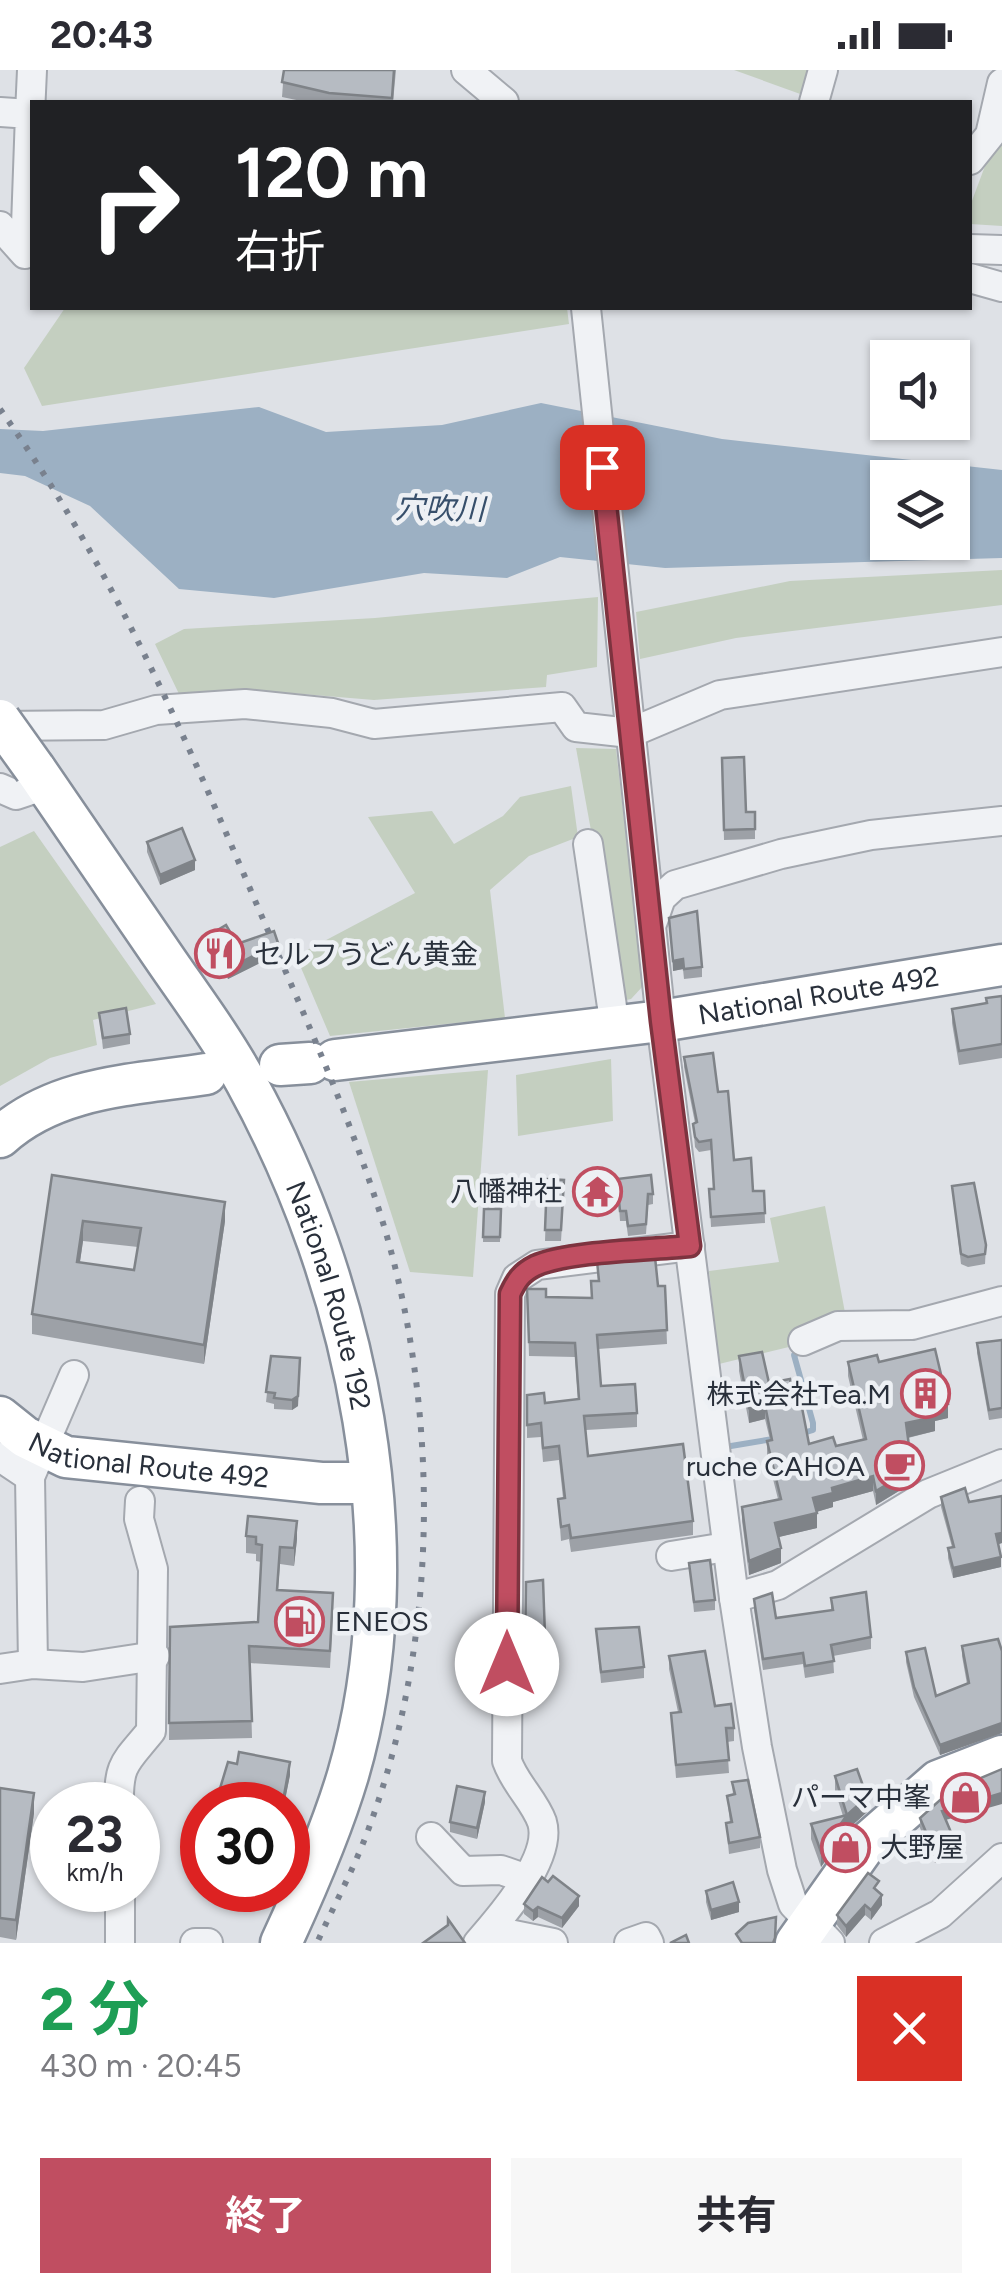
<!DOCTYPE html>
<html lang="ja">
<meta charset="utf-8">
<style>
:root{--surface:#fff;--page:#f7f7f7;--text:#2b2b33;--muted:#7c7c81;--accent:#c04e61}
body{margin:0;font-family:Figtree,"Noto Sans JP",sans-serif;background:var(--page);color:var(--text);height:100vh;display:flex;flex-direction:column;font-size:38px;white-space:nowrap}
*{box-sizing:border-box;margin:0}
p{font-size:32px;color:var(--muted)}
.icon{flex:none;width:55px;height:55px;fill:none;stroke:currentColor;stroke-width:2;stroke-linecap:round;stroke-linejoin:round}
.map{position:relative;height:1873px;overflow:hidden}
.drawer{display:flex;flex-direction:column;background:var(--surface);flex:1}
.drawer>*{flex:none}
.banner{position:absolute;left:30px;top:30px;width:942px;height:210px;border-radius:0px;box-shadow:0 2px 8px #0004;background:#202124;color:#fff;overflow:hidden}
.buttons{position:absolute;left:870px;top:270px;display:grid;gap:20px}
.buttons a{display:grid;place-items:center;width:100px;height:100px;border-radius:0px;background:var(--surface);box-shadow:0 2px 8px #0004;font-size:50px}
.speed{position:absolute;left:30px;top:1712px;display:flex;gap:20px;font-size:50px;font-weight:700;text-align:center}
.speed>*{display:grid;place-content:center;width:130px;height:130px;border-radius:50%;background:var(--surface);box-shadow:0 2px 8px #0004;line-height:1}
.speed small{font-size:25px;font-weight:400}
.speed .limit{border:15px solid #d22;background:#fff;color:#111}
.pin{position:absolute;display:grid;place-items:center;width:85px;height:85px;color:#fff;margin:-42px;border-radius:20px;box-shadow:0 5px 15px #0006}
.me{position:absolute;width:110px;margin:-55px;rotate:0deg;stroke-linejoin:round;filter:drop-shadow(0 0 8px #0008)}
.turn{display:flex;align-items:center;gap:35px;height:210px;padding:0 40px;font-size:45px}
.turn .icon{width:130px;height:130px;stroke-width:2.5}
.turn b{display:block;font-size:70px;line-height:85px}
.round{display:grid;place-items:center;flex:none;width:105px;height:105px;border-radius:0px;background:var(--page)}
.summary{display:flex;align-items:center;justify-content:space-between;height:170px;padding:0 40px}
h1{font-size:60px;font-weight:700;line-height:75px;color:#1e9e55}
.cta{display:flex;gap:20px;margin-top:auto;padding:20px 40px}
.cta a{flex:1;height:115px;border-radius:0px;background:var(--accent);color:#fff;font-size:40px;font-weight:700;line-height:115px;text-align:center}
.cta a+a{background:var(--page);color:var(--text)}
.status{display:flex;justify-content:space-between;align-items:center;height:70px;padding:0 50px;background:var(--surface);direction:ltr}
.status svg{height:28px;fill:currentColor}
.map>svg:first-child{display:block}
.green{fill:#c4cfc0}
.water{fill:#9cb0c3;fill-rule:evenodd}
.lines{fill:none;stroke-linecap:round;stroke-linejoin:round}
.stream{stroke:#9cb0c3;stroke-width:6}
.minor-casing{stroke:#a4a8af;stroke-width:32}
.highway-casing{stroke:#878f9b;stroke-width:45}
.minor{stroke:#f0f2f5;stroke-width:28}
.highway{stroke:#fff;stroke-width:40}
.rail{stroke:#79818e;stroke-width:6;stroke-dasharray:5 10;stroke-linecap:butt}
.highway-bridge-casing{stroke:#878f9b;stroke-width:45;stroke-linecap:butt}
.highway-bridge{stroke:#fff;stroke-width:40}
.wall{fill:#9da1a7;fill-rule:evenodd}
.shaded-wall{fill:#7f8388}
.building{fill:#b6bbc2;stroke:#7f8388;stroke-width:2.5;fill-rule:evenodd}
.route-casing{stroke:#7d333f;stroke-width:25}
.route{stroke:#c04e61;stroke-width:18}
.labels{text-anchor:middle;stroke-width:9;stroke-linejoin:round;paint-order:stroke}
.poi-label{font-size:28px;fill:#29303b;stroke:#edf0f4;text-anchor:end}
.street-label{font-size:28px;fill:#29303b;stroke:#edf0f4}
.water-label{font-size:30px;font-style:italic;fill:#374f6b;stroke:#edf0f4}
</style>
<div class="status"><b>20:43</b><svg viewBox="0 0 49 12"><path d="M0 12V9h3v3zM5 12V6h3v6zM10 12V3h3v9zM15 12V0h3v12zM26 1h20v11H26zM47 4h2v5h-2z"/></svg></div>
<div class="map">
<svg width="1002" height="1873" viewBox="0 0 1002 1873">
<rect width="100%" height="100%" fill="#dee1e6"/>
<g class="green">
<polygon points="734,0 809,0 803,25"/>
<polygon points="994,72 1002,74 1002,156 970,154 970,136"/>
<polygon points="65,238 567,238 569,254 42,336 24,298"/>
<polygon points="1002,500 1002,535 736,568 640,589 636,542 790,511"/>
<polygon points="598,527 597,597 547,605 546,617 374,630 241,619 179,624 155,574 184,559 375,548"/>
<polygon points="576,678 616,679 643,916 631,929 622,931"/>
<polygon points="571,716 578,767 529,786 490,820 505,948 330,966 296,886 415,823 368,747 432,741 454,774 503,746 520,727"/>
<polygon points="34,761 156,934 93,950 97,975 50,988 0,1016 0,777"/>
<polygon points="611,989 613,1051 518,1066 516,1005"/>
<polygon points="488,1000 473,1207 410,1202 349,1012"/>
<polygon points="825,1136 846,1248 793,1276 719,1294 709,1201 779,1192 770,1148"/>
</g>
<path class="water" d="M541 333 722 369 1002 400V488L665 498 560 487 507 508 424 503 274 528 179 519 90 436 25 406 0 403V359L43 361 259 337 326 362 442 355ZM888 408H952V472H888Z"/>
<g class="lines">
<g class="stream">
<polyline points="800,1364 813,1360 813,1353 794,1285 805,1279"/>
<polyline points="725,1377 773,1369"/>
</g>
<defs>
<g id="minor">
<polyline points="466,0 504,32"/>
<polyline points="814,32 823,0"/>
<polyline points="0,42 30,44 25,184 0,156"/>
<polyline points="30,44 32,0"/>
<polyline points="970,90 990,65 1002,13"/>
<polyline points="970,179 1002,180"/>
<polyline points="970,208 1002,217"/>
<polyline points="586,238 661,951 734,1528 757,1677 782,1800 793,1834 830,1873"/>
<polyline points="0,656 104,655 156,640 245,634 332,643 374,654 562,637 576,657 630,663 720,625 1002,582"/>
<polyline points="0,718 16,725 46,715"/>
<polyline points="588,774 615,957"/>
<polyline points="653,851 661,828 675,815 781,784 871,765 1002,751"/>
<polyline points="803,1271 838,1256 912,1255 1002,1231"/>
<polyline points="0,1387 30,1407"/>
<polyline points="671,1486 726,1477"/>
<polyline points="734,1528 778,1515 928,1424 1002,1394"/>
<polyline points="33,1594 30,1407 74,1305"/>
<polyline points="0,1599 33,1594 83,1597 155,1586"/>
<path d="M119 1735C118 1693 126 1692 151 1661L153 1499 139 1449 140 1431"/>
<polyline points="431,1767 463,1801 501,1800 527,1809"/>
<polyline points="490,1860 553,1873"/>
<polyline points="120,1873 120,1820"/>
<polyline points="195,1873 208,1873"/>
<path d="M478 1873C501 1847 553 1788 542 1752 534 1730 515 1714 507 1691L510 1224 517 1208 537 1195 690 1176"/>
<polyline points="629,1873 646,1867 649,1873"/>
<polyline points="884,1873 940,1844 1002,1788"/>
</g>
<g id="highway">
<path id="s1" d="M35 699C78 761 120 824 163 886 191 927 222 968 246 1012 357 1213 414 1480 348 1705 331 1762 306 1819 281 1873"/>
<path id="s2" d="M335 990 661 951 1002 895"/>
<polyline points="280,995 310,993"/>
<path d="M0 1067C56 1016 134 1015 206 1004"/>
<path id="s3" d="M0 1347 25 1367 66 1387 321 1413H369"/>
<polyline points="796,1873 866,1774 938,1711 1002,1686"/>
</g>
</defs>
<use href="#minor" class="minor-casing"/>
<use href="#highway" class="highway-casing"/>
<use href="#minor" class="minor"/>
<use href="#highway" class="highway"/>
<path class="rail" d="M0 339C108 491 178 650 251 821 296 927 345 1033 380 1143 440 1335 440 1562 371 1752 357 1793 335 1833 317 1873"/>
<defs>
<polyline id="highway-bridge" points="0,650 35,699"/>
</defs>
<use href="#highway-bridge" class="highway-bridge-casing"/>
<use href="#highway-bridge" class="highway-bridge"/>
</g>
<g class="wall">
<polygon points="284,0 396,0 393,32 306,32 282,27"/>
<polygon points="722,688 746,742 755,742 755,769 724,770"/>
<polygon points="147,772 195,800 160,815 147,782"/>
<polygon points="669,848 702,897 702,907 684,909 683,899 673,901"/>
<polygon points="206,867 237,874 278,884 228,909 206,877"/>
<polygon points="1002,926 1002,988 959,995 952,953 952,939 986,933"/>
<polygon points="99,943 130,964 130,974 103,979"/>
<polygon points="684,987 718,1022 734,1090 753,1121 764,1121 765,1153 711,1157 709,1119 714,1119 711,1080 699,1082 695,1077 693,1054 695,1053 684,997"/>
<path d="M52 1105 225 1151 204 1294 32 1264V1244ZM83 1171 138 1177 134 1200 80 1192Z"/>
<polygon points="547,1109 564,1121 561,1171 545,1171"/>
<polygon points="617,1109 653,1124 653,1134 648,1135 646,1164 628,1166 626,1151 620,1151"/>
<polygon points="952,1116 986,1175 985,1194 968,1197 961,1194"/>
<polygon points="484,1139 501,1139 500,1172 483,1172"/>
<polygon points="597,1191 658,1216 665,1216 667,1274 598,1279 601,1316 637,1343 637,1357 586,1360 588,1386 693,1451 693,1465 571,1482 569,1469 561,1471 558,1429 563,1428 559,1390 543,1392 541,1367 527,1368 527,1325 545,1333 578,1329 575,1287 529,1286 527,1219 546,1227 591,1228 591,1211 598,1211"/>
<polygon points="1002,1270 1002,1348 989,1350 977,1283 977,1273"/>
<polygon points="271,1286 298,1336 292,1340 274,1339 274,1334 266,1332"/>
<polygon points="739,1286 769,1313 792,1321 809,1374 836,1376 863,1370 848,1306 848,1292 879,1292 948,1348 935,1351 935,1361 908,1368 912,1413 876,1435 873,1421 833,1432 833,1437 816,1442 817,1458 778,1467 781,1493 749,1505 742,1451 742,1437 778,1429 767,1385 767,1371 770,1370 765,1349 749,1353 739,1301"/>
<polygon points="1002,1426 1002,1473 998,1474 1001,1497 953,1508 948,1488 948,1478 952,1477 941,1437 941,1427 969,1432"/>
<polygon points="246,1466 297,1469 294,1496 280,1494 278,1520 333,1540 330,1598 250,1593 252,1668 169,1670 170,1557 258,1552 261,1492 256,1491 256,1484 246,1483"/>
<polygon points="689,1493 715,1530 715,1540 694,1542"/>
<polygon points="543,1510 546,1603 525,1605 526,1512"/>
<polygon points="831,1528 871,1567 871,1579 833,1586 834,1603 805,1608 803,1594 763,1600 754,1540 754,1529 776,1548 831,1540"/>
<polygon points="596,1559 644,1597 644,1608 601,1613"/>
<polygon points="962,1576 1002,1581 1002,1663 940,1685 914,1627 906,1592 906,1582 936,1626 967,1614 962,1586"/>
<polygon points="669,1586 734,1658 734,1671 727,1672 729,1703 676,1708 671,1643 678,1642 669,1599"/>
<polygon points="290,1705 284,1735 215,1735"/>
<polygon points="835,1706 867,1742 847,1760 847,1758 821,1797 811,1769 811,1754 843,1746 835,1721"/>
<polygon points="732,1712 760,1767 760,1778 729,1784 726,1753 730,1753 727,1726 733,1725"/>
<polygon points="0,1718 34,1743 16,1870 0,1867"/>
<polygon points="485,1732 477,1769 450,1762 450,1752"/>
<polygon points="920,1748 946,1750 956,1784 935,1793 920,1758"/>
<polygon points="706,1821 739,1842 711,1850 706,1832"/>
<polygon points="878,1822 882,1835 871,1850 865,1845 846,1867 837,1855 837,1845"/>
<polygon points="524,1834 579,1836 562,1858 538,1847 533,1851 524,1844"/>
</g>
<g class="shaded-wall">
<polygon points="195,790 195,800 160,815 160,805"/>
<polygon points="278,873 278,884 228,909 228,899"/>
<polygon points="683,889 683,899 673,901 673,891"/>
<polygon points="225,1132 225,1151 204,1294 204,1275"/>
<polygon points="83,1151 83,1171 77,1211 77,1192"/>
<polygon points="300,1299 298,1336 292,1340 292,1330"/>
<polygon points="948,1334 948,1348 935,1351 935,1361 906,1368 906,1353 933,1337"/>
<polygon points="765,1335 765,1349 749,1353 749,1338"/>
<polygon points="912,1399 912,1413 876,1435 876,1421"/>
<polygon points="873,1406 873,1421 833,1432 833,1437 813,1443 813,1428 832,1418"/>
<polygon points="817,1443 817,1458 775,1468 775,1453"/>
<polygon points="297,1451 297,1469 294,1496 294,1478"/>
<polygon points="1002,1463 1002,1473 996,1475 996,1464"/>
<polygon points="781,1478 781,1493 749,1505 749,1491"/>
<polygon points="1001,1487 1001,1497 953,1508 953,1498"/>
<polygon points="1002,1653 1002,1663 940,1685 940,1675"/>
<polygon points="290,1692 290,1705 284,1735 283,1735"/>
<polygon points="485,1722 485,1732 477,1769 477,1758"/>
<polygon points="34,1723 34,1743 16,1870 16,1850"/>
<polygon points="1002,1723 1002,1734 942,1751 942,1741"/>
<polygon points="867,1727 867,1742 847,1760 847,1745"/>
<polygon points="847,1745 847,1760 821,1797 821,1782"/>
<polygon points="956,1774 956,1784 935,1793 935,1783"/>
<polygon points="882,1825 882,1835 871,1850 871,1840"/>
<polygon points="579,1826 579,1836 562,1858 562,1848"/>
<polygon points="739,1832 739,1842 711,1850 711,1840"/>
<polygon points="865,1835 865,1845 846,1867 846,1856"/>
<polygon points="538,1837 538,1847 533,1851 533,1841"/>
</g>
<g class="building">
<polygon points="284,0 394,0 392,28 329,23 282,12"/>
<polygon points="744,687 746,742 755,742 755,759 724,760 722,688"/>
<polygon points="182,758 195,790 160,805 147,772"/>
<polygon points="697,841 702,897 684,899 683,889 673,891 669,848"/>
<polygon points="226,855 237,874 274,861 278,873 228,899 206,867"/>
<polygon points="1002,926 1002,974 959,981 952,939 987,933 986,928"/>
<polygon points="126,938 130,964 103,968 99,943"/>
<polygon points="713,983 718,1022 728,1021 734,1090 751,1088 753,1121 764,1121 765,1143 711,1147 709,1119 714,1119 711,1070 699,1072 695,1067 693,1054 697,1052 684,987"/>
<path d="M52 1105 225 1132 204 1275 32 1244ZM83 1151 141 1158 134 1200 77 1192Z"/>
<polygon points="651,1105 653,1124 648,1124 646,1154 628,1156 626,1141 620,1141 617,1109"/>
<polygon points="547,1109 564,1110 561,1160 545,1160"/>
<polygon points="974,1113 986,1175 985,1184 968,1187 961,1184 952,1116"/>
<polygon points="484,1139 501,1139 500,1167 483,1167"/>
<polygon points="655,1187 658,1216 665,1216 667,1260 597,1265 601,1316 635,1314 637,1343 584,1346 588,1386 683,1374 693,1451 571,1468 569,1455 561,1457 558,1429 565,1428 559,1376 543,1378 541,1353 527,1355 527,1325 544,1323 545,1333 579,1329 575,1273 529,1272 527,1219 546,1219 546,1227 592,1228 591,1211 599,1211 597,1191"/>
<polygon points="1002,1270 1002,1338 989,1340 977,1273"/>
<polygon points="935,1279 948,1334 933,1337 935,1347 906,1353 912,1399 876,1421 873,1406 832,1418 833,1423 813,1428 817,1443 775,1453 781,1478 749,1491 742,1437 781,1429 767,1371 772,1370 765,1335 749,1338 739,1286 762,1282 769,1313 790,1309 792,1321 799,1322 809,1374 833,1367 836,1376 866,1369 848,1292 877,1285 879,1292"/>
<polygon points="271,1286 300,1288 298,1326 292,1330 274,1328 275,1323 266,1322"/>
<polygon points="965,1418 969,1432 1002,1426 1002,1463 996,1464 1001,1487 953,1498 948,1478 954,1477 941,1427"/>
<polygon points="248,1446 297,1451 294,1478 280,1477 277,1520 333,1523 330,1581 249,1576 252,1651 169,1653 170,1557 258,1552 262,1475 256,1474 256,1467 246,1466"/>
<polygon points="710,1490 715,1530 694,1532 689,1493"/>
<polygon points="543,1510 546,1593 525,1595 526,1512"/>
<polygon points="866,1522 871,1567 831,1575 834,1591 805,1596 803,1583 763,1589 754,1529 772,1523 776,1548 833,1540 831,1528"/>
<polygon points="639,1557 644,1597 601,1602 596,1559"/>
<polygon points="998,1569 1002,1581 1002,1653 940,1675 914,1617 906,1582 925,1578 936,1626 969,1613 962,1576"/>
<polygon points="705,1581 715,1636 731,1634 734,1658 726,1658 729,1690 676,1695 671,1643 681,1642 669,1586"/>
<polygon points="239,1682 290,1692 283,1731 257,1726 255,1735 215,1735 228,1692 237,1694"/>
<polygon points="857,1699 867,1727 847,1745 835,1706"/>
<polygon points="1002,1699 1002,1723 942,1741 956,1774 935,1783 920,1748 950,1721"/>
<polygon points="748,1710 760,1767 729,1773 726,1753 732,1752 727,1726 735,1724 732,1712"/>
<polygon points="457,1716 485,1722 477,1758 450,1752"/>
<polygon points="0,1718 34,1723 16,1850 0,1848"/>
<polygon points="847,1745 821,1782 811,1754"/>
<polygon points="868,1803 879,1811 874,1818 882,1825 871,1840 865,1835 846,1856 837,1845"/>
<polygon points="553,1806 579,1826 562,1848 538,1837 533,1841 524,1834 542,1807 548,1812"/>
<polygon points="733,1812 739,1832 711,1840 706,1821"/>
<polygon points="776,1847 775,1868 773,1873 742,1873 736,1864 748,1853"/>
<polygon points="448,1849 465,1873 423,1873 448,1855"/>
<polygon points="686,1865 689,1873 670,1873"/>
</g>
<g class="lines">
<defs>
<path id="route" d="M507 1594 510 1224C516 1211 521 1203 535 1196 568 1181 651 1180 690 1176L661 951 602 397"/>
</defs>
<use href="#route" class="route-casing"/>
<use href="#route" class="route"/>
</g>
<defs>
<symbol id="restaurant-ring" viewBox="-11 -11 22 22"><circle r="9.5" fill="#edf0f4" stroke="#c04e61" stroke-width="1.5"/><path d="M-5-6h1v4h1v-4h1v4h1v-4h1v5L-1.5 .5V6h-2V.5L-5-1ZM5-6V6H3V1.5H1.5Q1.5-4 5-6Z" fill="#c04e61"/></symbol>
<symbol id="temple-ring" viewBox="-11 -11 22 22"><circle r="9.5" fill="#edf0f4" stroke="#c04e61" stroke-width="1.5"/><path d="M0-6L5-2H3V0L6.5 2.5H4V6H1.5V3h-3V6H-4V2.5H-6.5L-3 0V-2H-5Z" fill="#c04e61"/></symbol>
<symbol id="building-ring" viewBox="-11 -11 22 22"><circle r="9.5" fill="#edf0f4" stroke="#c04e61" stroke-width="1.5"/><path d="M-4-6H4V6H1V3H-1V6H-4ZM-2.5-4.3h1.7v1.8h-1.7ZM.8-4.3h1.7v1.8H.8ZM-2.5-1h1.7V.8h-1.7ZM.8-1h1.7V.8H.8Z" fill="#c04e61"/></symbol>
<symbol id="cafe-ring" viewBox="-11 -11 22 22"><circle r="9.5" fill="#edf0f4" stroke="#c04e61" stroke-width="1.5"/><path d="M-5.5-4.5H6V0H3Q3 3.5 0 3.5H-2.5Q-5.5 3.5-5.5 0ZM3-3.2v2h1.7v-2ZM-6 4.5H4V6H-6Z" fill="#c04e61"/></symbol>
<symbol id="fuel-ring" viewBox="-11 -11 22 22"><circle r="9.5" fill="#edf0f4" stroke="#c04e61" stroke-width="1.5"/><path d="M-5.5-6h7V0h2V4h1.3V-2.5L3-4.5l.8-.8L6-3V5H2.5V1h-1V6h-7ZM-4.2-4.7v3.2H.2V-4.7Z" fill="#c04e61"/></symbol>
<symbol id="shop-ring" viewBox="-11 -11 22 22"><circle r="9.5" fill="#edf0f4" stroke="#c04e61" stroke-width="1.5"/><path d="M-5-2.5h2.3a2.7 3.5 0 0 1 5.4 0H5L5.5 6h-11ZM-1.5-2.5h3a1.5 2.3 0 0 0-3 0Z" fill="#c04e61"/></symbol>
</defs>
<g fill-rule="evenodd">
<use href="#restaurant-ring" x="192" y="856" width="55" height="55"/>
<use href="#temple-ring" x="570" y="1094" width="55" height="55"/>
<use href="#building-ring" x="898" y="1296" width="55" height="55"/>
<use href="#cafe-ring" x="872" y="1368" width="55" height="55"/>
<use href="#fuel-ring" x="272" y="1524" width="55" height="55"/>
<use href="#shop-ring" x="938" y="1700" width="55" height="55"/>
<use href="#shop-ring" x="818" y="1750" width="55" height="55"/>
</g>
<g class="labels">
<g class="poi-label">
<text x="254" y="894" text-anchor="start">セルフうどん黄金</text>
<text x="562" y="1131">八幡神社</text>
<text x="891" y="1334">株式会社Tea.M</text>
<text x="865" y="1406">ruche CAHOA</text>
<text x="335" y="1561" text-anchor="start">ENEOS</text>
<text x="931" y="1737">パーマ中峯</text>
<text x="880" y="1787" text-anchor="start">大野屋</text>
</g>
<g class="street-label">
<text dy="10" stroke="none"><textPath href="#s2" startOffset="488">National Route 492</textPath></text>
<text dy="10" stroke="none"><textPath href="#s1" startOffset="608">National Route 192</textPath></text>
<text dy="10" stroke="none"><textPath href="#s3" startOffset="160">National Route 492</textPath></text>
</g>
<g class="water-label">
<text transform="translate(440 439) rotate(1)" y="10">穴吹川</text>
</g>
</g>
</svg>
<div class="buttons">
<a><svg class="icon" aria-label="sound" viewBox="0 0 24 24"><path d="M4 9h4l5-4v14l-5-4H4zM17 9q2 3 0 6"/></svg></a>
<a><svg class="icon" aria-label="layers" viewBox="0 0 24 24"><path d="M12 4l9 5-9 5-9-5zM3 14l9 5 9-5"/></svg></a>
</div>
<div class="speed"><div>23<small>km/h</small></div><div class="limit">30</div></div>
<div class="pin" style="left:602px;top:397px;background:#d93025"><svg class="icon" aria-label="arrive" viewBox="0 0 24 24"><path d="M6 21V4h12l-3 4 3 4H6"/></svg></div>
<svg class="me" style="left:507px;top:1594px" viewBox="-20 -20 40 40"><circle r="19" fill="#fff"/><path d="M0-13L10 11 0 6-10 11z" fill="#c04e61"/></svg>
<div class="banner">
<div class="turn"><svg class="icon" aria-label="right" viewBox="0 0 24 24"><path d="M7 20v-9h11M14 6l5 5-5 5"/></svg><div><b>120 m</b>右折</div></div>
</div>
</div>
<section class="drawer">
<div class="summary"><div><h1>2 分</h1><p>430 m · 20:45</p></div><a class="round" style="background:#d93025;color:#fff"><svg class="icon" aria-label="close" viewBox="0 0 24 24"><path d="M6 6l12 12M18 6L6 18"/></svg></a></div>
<div class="cta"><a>終了</a><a>共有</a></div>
</section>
